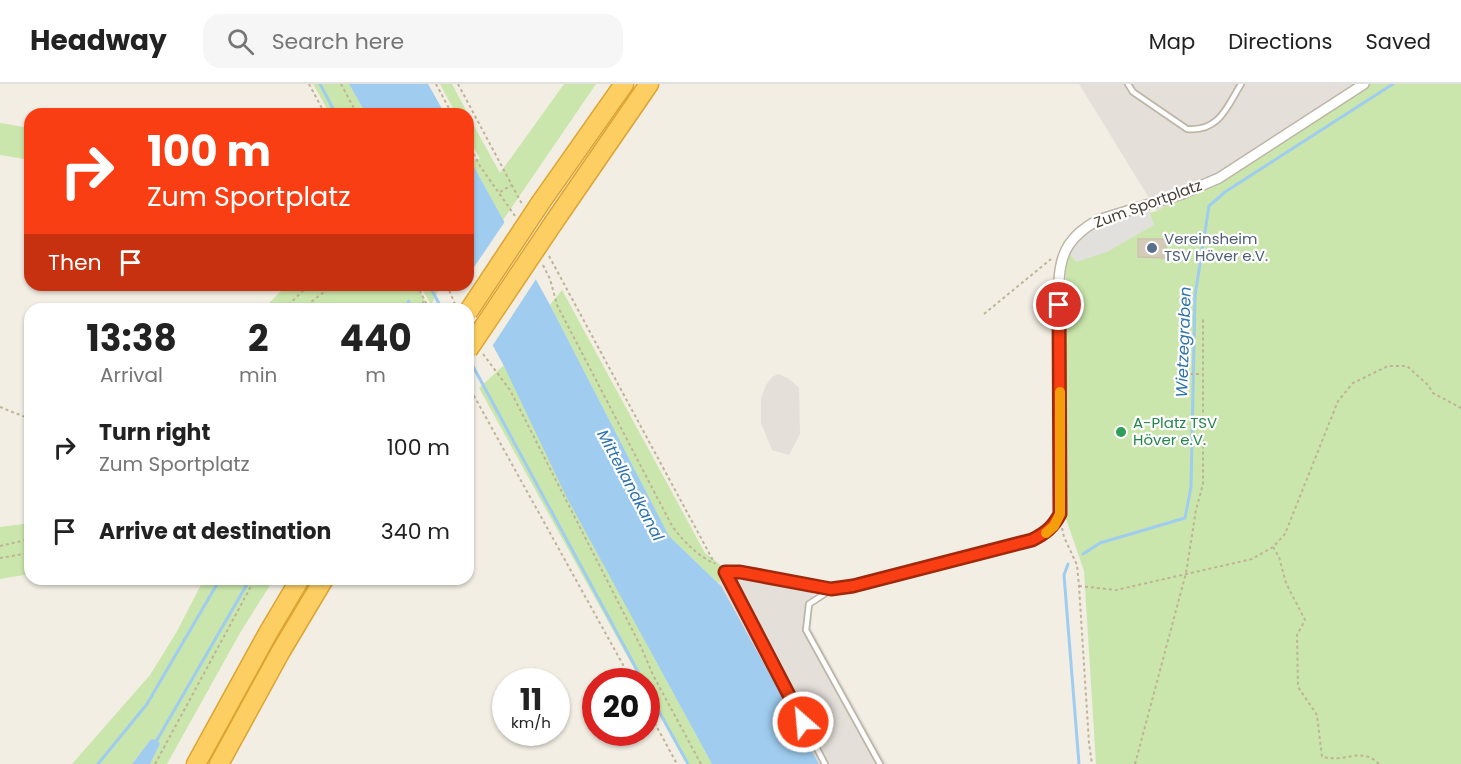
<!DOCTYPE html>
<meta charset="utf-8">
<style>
:root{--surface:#fff;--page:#f6f6f6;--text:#222;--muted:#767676;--line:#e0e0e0}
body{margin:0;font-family:Poppins,sans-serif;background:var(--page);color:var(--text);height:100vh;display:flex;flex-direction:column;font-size:22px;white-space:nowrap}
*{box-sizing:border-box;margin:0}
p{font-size:20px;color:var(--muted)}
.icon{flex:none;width:33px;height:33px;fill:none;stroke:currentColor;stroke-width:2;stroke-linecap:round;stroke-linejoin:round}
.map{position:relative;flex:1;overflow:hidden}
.sheet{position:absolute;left:24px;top:219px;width:450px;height:282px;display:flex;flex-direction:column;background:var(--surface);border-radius:18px;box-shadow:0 2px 4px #0004}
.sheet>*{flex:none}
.banner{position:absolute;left:24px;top:24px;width:450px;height:183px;border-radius:18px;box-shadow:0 2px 4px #0004;background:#f93e13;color:#fff;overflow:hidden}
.speed{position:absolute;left:492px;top:584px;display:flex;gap:12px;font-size:30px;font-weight:700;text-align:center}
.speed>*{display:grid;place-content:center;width:78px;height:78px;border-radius:50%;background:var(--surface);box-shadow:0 2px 4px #0004;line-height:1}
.speed small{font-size:15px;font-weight:400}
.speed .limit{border:9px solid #d22;background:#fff;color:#111}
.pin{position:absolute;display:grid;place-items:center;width:51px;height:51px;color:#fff;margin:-26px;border:3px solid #fff;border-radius:50%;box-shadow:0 2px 6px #0007}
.me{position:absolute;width:66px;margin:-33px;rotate:333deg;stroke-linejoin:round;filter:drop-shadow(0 0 4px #0008)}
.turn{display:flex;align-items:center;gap:21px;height:126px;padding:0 24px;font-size:27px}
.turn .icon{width:78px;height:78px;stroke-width:2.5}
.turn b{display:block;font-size:42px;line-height:51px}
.then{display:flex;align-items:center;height:57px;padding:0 24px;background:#0003;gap:12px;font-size:22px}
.eta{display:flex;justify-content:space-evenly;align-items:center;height:102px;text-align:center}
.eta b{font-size:36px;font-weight:700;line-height:42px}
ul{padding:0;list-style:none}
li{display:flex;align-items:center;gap:18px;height:84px;padding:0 24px}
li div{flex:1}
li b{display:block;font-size:22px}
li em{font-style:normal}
header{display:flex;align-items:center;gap:36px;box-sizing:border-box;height:84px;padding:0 30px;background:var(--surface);border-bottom:2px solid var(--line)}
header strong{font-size:28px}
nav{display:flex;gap:33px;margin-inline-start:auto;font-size:21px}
.search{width:420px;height:54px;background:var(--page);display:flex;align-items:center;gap:15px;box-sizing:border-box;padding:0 21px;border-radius:18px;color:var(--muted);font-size:22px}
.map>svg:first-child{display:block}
.industrial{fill:#e4dfd9}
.green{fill:#cae6ac}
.parking{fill:#e2e0dc}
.water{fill:#9fccef}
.pier{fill:#f2eee3}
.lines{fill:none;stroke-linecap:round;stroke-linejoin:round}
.stream{stroke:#9fccef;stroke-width:3}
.building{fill:#d3cab9;stroke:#cec2ac;stroke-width:1.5}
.lane-casing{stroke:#bdb6a6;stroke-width:8}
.street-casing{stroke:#bdb6a6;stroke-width:12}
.highway-casing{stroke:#dca433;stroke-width:21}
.path{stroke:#bfb297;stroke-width:2;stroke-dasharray:3 3;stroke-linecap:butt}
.lane{stroke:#fff;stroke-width:4.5}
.street{stroke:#fff;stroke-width:9}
.highway{stroke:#fdcf63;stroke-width:18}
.highway-bridge-casing{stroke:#dca433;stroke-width:21;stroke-linecap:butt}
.highway-bridge{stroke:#fdcf63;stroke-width:18}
.route-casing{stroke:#a2280c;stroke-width:15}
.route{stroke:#f93e13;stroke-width:10}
.slow{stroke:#f59e0b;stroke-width:10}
.service-dot{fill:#5c6f8a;stroke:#fff;stroke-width:2}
.leisure-dot{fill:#2e9e5b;stroke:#fff;stroke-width:2}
.labels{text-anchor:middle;stroke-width:4.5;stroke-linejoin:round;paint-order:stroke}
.street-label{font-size:15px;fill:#443e34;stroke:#fff}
.service-label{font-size:15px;fill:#4e5e75;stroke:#fff;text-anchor:start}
.leisure-label{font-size:15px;fill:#27864d;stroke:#fff;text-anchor:start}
.water-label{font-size:16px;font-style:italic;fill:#2e73ae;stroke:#fff}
</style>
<header>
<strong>Headway</strong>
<div class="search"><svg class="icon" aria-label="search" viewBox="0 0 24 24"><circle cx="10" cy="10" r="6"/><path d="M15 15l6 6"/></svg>Search here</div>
<nav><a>Map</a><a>Directions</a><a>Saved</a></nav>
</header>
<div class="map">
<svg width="1461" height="680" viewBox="0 0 1461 680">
<rect width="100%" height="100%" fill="#f2eee3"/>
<g class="industrial">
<polygon points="1079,0 1366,0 1157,127"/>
<polygon points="778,290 788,294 799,304 800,350 789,371 772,366 761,339 761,314 766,301 772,293"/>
<polygon points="732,490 814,504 811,544 887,680 819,680 718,499"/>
</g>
<g class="green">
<polygon points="313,0 349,0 366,30 330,30"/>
<polygon points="440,0 452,0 468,30 456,30"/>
<polygon points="564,0 596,0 503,136 470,76 480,75 468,53 468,31 500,89"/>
<polygon points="1366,0 1461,0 1461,680 1096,680 1084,487 1064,429 1066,187 1069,169 1097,141 1157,127"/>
<polygon points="0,39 30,44 30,76 0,71"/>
<polygon points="287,201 417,201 429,225 263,225"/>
<polygon points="420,201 441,201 431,221"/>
<polygon points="562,206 705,469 732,490 718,499 669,452 550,221"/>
<polygon points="504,281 567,412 712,680 687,680 647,606 646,597 641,597 479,304"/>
<polygon points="30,439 30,490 0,495 0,443"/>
<polygon points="204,495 274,495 240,549 167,680 150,680 160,660 151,655 132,680 72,680 150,591 176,549"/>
</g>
<polygon class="parking" points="1149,127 1154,141 1107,168 1076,178 1066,165 1096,138"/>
<g class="water">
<polygon points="349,0 428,0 445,30 366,30"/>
<polygon points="468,72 550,221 669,452 721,502 819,680 712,680 566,412 504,282 460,201 468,201"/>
<polygon points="151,655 157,656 160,660 150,680 132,680"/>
</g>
<polygon class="pier" points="506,136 538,192 491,264 459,206 462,201 468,201 468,192"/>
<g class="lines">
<g class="stream">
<polyline points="320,0 336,30"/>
<polyline points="429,201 442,225"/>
<polyline points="404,225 409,217"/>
<polyline points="468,273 643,597"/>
<polyline points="1083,470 1100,459 1185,434 1191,403 1195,212 1209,122 1225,108 1393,0"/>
<polyline points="1068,480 1064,491 1079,680"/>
<polyline points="646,604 688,680"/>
<polyline points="157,656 250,495"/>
<polyline points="98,680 147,620 220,495"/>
</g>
</g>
<polygon class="building" points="1138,155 1166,155 1166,174 1138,173"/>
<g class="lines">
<defs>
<g id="lane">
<path d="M1128 0 1133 8 1187 45C1219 48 1227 23 1241 0"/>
<polyline points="725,488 825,680"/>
<polyline points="829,507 809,520 806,546 880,680"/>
</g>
<path id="street" d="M725 488 740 487 831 505 853 503 1032 456C1046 449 1053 443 1060 430L1059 198C1060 167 1071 151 1098 136L1182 110 1219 94 1364 0"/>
<g id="highway">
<polyline points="541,118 624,0"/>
<polyline points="554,138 649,0"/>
<polyline points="196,680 268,549 300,495"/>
<polyline points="219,680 281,567 324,495"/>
</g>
</defs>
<use href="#lane" class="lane-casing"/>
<use href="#street" class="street-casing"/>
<use href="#highway" class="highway-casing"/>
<g class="path">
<polyline points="309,0 325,30"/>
<polyline points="341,0 357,30"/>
<polyline points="436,0 452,30"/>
<polyline points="458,0 523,122"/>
<polyline points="468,59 480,82 515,132"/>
<polyline points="500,108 512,101"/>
<polyline points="549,172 715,480"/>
<path d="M543 181 550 195 557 221 672 442C684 458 696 470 713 479"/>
<polyline points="417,201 429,225"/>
<polyline points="447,201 455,220"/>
<polyline points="284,225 309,201"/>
<polyline points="302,225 333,201"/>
<polyline points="419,225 424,217"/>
<polyline points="984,230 1051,175"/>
<polyline points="483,270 510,306 642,565 653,591 701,680"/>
<polyline points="1178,290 1203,290"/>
<polyline points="468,301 632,597"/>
<polyline points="0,323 30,335"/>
<polyline points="1062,444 1064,453 1077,481 1079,502 1089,659 1092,680"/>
<polyline points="0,462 30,455"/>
<path d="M1273 463 1279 473 1286 499 1305 536 1297 551 1298 603 1317 631 1322 673C1347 679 1361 662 1379 680"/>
<polyline points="0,474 30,469"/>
<polyline points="1079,502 1116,506 1252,475 1273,463 1285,450 1338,317 1353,299 1388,282 1407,282 1428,301 1433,309 1461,324"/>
<polyline points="646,623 677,680"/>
<polyline points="155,680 255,495"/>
<polyline points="1135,680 1186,489 1196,426 1203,400 1203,235"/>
</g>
<use href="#lane" class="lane"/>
<use href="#street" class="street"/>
<use href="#highway" class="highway"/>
<defs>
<g id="highway-bridge">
<polyline points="468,228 541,118"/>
<polyline points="468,266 554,138"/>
</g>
</defs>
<use href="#highway-bridge" class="highway-bridge-casing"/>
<use href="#highway-bridge" class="highway-bridge"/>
</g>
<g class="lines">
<defs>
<path id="route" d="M803 638 725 488H740L831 505 853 502 1032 456C1046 449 1053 443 1060 430L1059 221"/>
</defs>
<use href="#route" class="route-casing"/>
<use href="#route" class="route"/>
<polyline class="slow" points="1046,449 1054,442 1060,430 1060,308"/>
</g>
<circle class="service-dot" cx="1152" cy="164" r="6"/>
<circle class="leisure-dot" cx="1121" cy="348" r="6"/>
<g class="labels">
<g class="street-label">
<text transform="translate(1148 120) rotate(-20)" y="5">Zum Sportplatz</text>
</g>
<g class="service-label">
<text x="1164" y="160">Vereinsheim<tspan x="1164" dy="17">TSV Höver e.V.</tspan></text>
</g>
<g class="leisure-label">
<text x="1133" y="344">A-Platz TSV<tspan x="1133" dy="17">Höver e.V.</tspan></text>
</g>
<g class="water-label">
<text transform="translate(1183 258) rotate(-88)" y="6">Wietzegraben</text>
<text transform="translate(631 401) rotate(62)" y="6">Mittellandkanal</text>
</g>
</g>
</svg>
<div class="speed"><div>11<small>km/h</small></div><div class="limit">20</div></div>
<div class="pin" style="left:1059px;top:221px;background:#d93025"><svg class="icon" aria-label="arrive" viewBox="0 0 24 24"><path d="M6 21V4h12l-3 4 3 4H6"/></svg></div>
<svg class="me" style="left:803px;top:638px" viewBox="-20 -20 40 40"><circle r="17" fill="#f93e13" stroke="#fff" stroke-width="3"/><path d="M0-11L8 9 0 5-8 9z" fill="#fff"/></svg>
<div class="banner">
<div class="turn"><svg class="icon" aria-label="right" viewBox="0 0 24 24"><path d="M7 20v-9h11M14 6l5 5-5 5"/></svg><div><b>100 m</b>Zum Sportplatz</div></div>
<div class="then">Then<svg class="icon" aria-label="arrive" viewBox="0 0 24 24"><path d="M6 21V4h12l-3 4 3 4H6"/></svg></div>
</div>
<section class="sheet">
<div class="eta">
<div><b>13:38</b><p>Arrival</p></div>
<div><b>2</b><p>min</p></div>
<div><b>440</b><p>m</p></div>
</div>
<ul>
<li><svg class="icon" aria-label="right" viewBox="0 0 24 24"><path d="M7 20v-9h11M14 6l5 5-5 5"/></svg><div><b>Turn right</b><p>Zum Sportplatz</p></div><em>100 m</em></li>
<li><svg class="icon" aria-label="arrive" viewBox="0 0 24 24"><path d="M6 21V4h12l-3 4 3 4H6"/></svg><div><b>Arrive at destination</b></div><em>340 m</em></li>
</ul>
</section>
</div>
